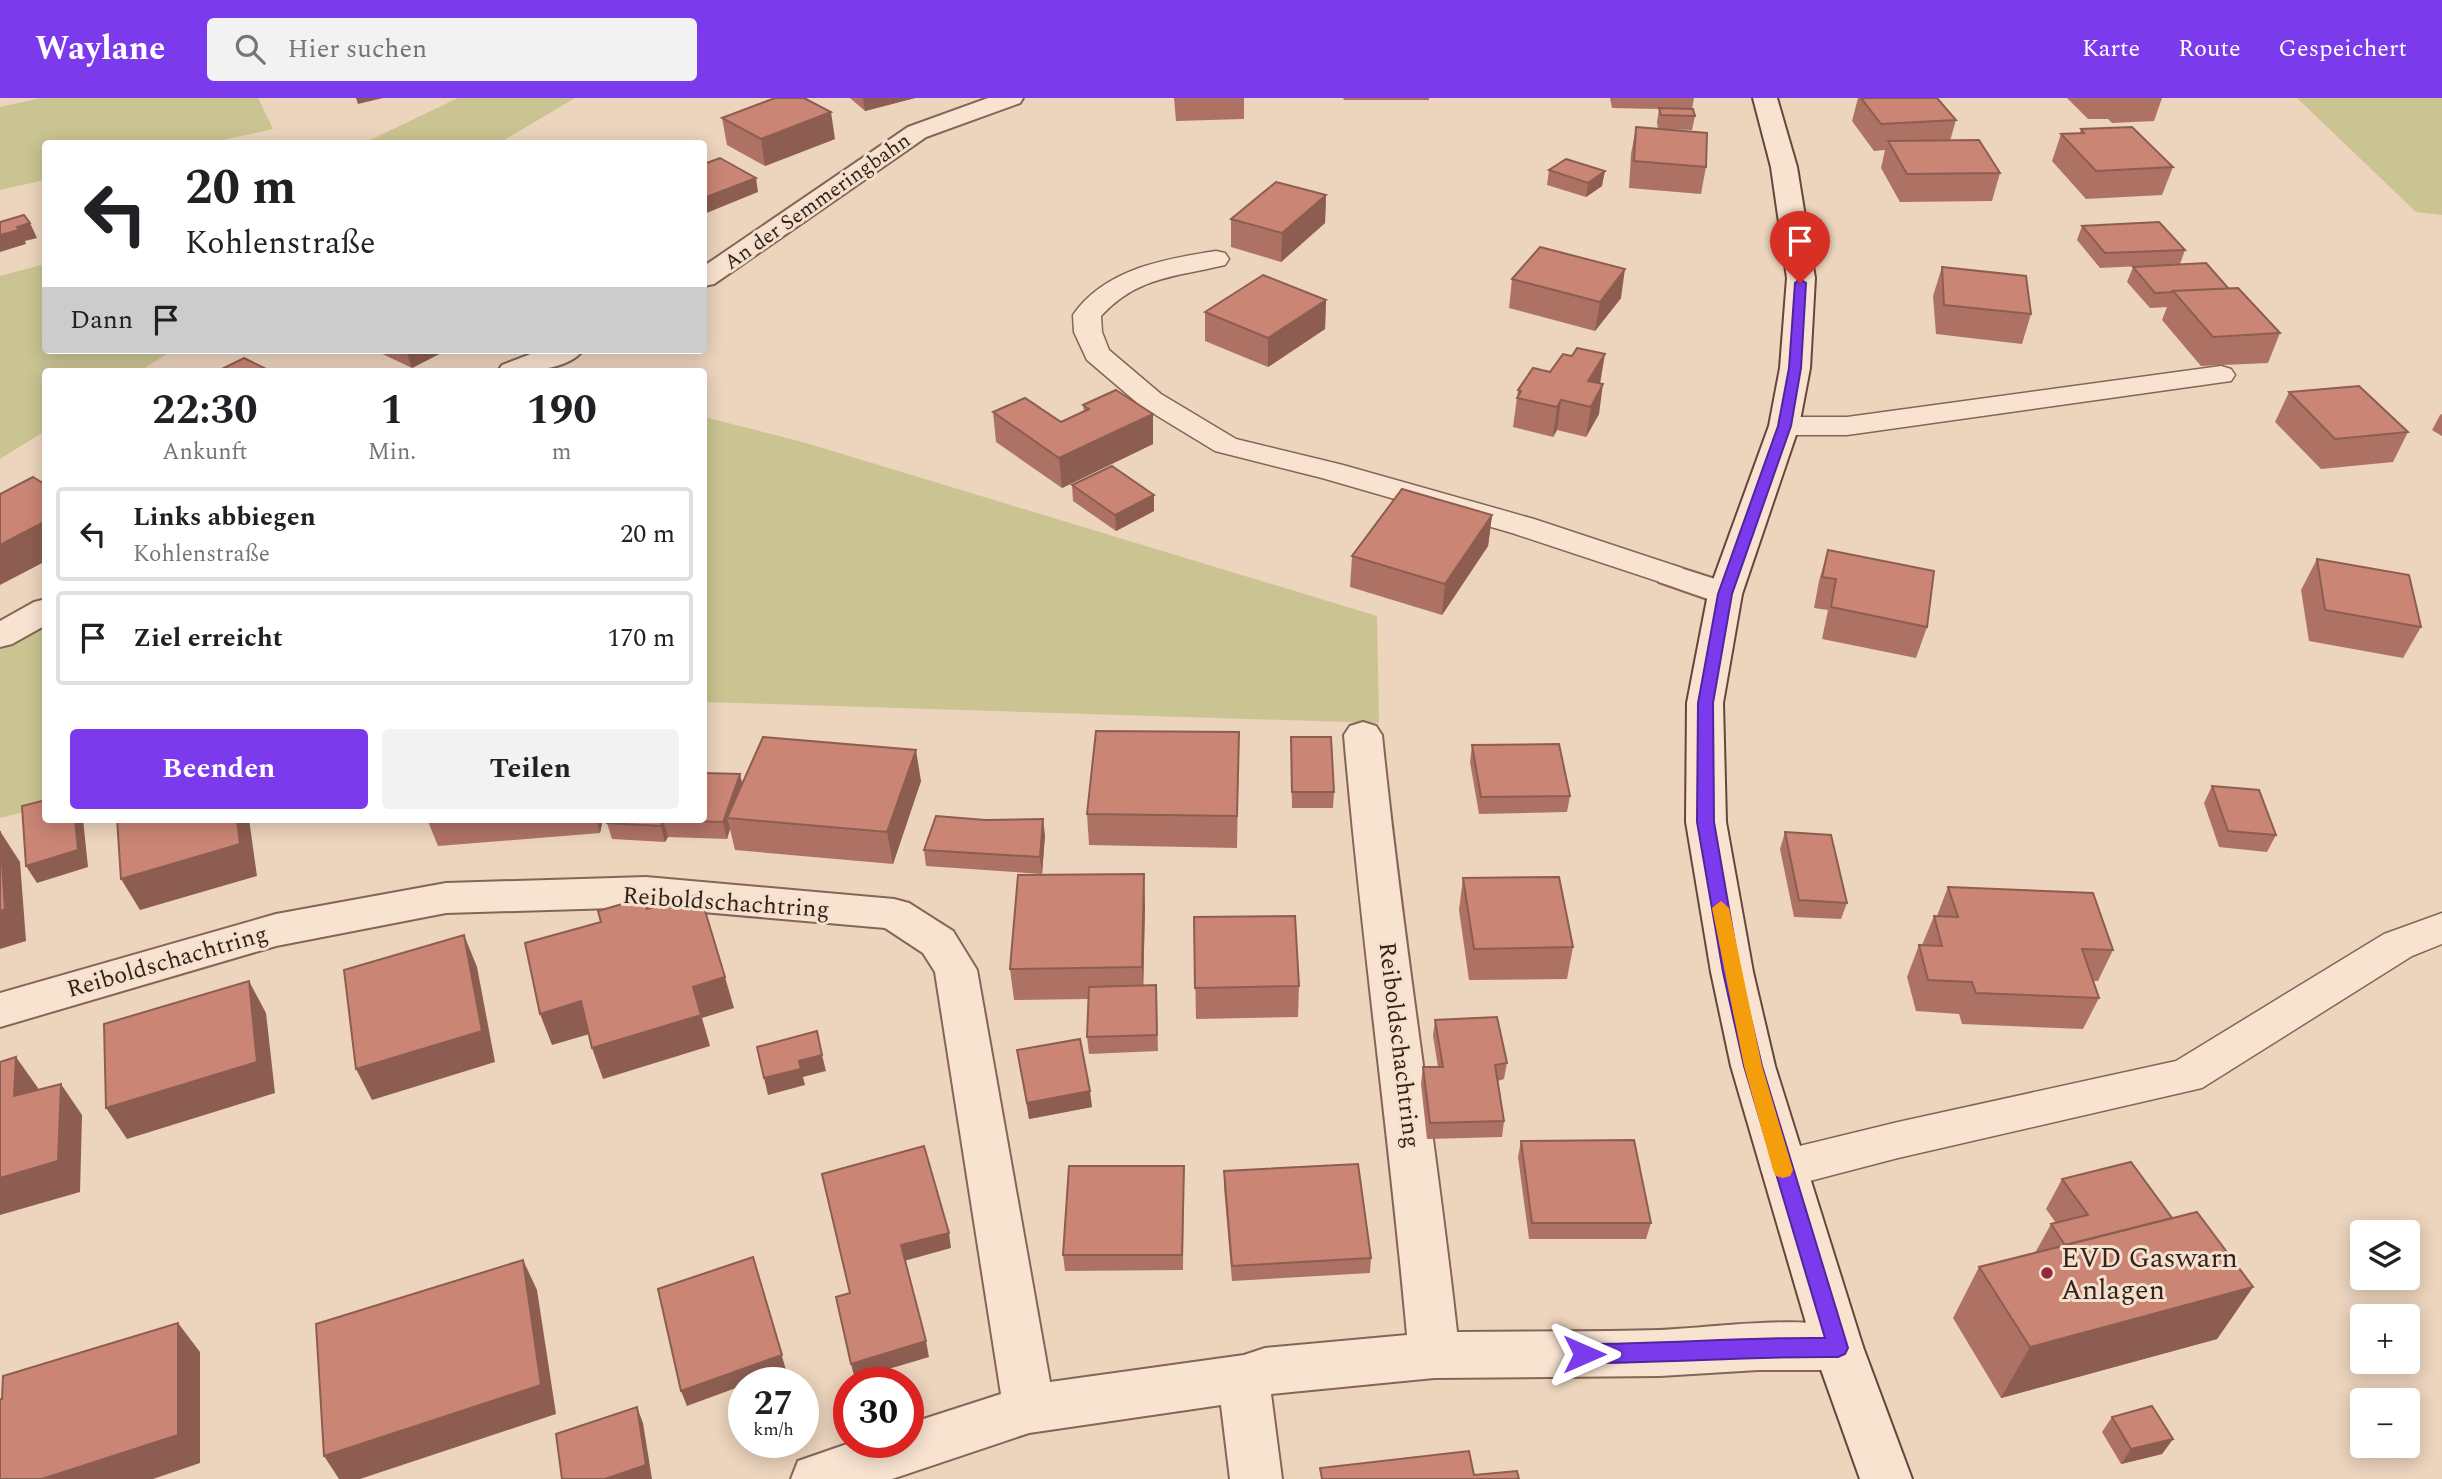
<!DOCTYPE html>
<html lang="de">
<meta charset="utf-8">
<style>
:root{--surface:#fff;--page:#f2f2f2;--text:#202124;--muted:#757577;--line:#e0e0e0;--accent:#7c3aed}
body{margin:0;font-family:Spectral,serif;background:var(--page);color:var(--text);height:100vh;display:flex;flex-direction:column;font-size:26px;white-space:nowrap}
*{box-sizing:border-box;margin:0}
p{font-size:23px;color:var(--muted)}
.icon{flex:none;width:38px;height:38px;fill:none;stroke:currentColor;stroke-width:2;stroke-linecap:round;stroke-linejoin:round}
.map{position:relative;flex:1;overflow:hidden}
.sheet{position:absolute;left:42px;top:270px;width:665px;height:455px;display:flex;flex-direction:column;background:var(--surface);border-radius:7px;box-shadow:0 4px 18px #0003}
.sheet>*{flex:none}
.top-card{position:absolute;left:42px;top:42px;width:665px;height:214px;border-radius:7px;box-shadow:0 4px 18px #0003;background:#fff;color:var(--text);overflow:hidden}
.buttons{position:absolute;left:2350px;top:1122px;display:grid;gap:14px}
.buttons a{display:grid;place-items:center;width:70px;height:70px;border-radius:7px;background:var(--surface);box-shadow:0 4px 18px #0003;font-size:35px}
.speed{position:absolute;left:728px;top:1269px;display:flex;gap:14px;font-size:35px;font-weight:700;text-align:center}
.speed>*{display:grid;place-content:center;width:91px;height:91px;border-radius:50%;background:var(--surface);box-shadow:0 4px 18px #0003;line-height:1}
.speed small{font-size:18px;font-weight:400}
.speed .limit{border:10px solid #d22;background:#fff;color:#111}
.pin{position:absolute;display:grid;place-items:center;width:60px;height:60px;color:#fff;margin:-72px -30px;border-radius:50% 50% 50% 0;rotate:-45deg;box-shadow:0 0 7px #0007}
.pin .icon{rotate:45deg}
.me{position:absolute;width:77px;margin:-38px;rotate:90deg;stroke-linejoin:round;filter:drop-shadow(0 0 5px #0008)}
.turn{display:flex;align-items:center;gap:24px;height:147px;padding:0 28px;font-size:32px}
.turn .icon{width:91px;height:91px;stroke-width:2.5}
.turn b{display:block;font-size:49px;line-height:60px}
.then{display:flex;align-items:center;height:66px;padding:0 28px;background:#0003;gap:14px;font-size:26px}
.eta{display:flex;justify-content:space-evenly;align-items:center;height:119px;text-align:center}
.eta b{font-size:42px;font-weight:700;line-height:49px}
.action{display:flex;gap:14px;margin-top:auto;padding:14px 28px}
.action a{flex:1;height:80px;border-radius:7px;background:var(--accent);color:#fff;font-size:28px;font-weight:700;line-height:80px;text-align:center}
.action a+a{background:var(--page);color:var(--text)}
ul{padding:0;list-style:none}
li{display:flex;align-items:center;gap:21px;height:94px;margin:0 14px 10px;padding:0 14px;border:4px solid var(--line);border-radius:7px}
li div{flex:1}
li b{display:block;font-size:26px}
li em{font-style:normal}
header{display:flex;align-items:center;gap:42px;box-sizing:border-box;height:98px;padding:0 35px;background:var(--accent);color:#fff}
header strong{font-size:33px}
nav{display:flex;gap:38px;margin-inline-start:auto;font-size:24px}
.search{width:490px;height:63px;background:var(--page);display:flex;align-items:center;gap:18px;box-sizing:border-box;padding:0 24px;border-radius:7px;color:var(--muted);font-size:26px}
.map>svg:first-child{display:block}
.green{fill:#cac492}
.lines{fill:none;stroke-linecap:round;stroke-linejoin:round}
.lane-casing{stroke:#846557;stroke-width:3}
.street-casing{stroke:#846557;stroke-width:4}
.secondary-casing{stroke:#65463a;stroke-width:4}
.lane{fill:#f8e3d0;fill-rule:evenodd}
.street{fill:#f8e3d0;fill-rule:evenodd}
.secondary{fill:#f8e3d0;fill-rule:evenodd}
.wall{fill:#ae7264}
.shaded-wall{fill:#8d5d51}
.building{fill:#ca8574;stroke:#8d5d51;stroke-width:2}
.route{fill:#7c3aed;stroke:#51269a;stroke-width:2}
.slow{fill:#f59e0b}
.poi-dot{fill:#922840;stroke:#f4e0cd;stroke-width:2.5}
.labels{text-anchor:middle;stroke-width:6;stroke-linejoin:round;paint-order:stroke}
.far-street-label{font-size:21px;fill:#33221b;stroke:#f4e0cd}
.street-label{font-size:24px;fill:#33221b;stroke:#f4e0cd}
.near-poi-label{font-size:28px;fill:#33221b;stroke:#f4e0cd;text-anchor:start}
</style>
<header>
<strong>Waylane</strong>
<div class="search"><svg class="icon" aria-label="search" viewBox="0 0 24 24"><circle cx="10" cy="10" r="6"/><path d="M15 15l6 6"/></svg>Hier suchen</div>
<nav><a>Karte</a><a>Route</a><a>Gespeichert</a></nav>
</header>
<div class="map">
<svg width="2442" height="1381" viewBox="0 0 2442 1381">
<rect width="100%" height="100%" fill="#ecd4bd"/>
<g class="green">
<polygon points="41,0 258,0 273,31 209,45 46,46 45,82 0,92 0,9"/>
<polygon points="458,0 575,0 499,45 364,45"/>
<polygon points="2297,0 2442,0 2442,117 2416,114"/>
<polygon points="45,166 46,252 173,252 140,273 46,273 45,333 0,361 0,178"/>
<polygon points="704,319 806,345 1377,518 1379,625 704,604"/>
<polygon points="45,527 45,709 0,720 0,552"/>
</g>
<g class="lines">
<defs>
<g id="lane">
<path d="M1216 153 1225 155 1229 161 1225 167C1176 179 1138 178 1101 218L1102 234 1109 252 1161 296 1236 341 1343 367 1534 421 1682 470 1687 477 1682 484 1671 487 1660 484 1512 435 1322 380 1215 353 1141 308 1087 262 1074 234 1073 217C1105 171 1164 161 1216 153Z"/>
<polygon points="2221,268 2231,271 2235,277 2231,283 1847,337 1784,337 1774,334 1769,328 1774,322 1784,319 1847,319"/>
<polygon points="2442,815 2442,846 2412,858 2202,990 1898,1060 1783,1090 1767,1084 1761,1071 1767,1058 1783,1052 1898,1024 2176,963 2384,836"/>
</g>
<g id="street">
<polygon points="988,0 1023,0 1020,5 926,39 714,186 704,188 704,168 908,29"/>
<path d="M541 252H583C567 274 522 273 498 273L502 267Z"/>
<polygon points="1671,467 1737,488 1742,496 1737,504 1725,507 1659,484 1654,477 1659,470"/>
<polygon points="46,501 46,527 12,546 0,549 0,523 34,504"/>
<path d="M1363 624 1376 628 1382 637C1402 837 1435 1035 1457 1234 1524 1233 1592 1234 1660 1232 1713 1230 1808 1215 1856 1233L1863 1249 1856 1265 1838 1272H1758L1660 1278 1434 1280 1271 1296 1282 1381H1230L1221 1307 1029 1335 892 1381H791L798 1363 853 1344H908V1326L1001 1296 935 874 923 855 885 830 646 809 446 815 276 848 0 929V895L276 816 446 785 646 779 894 801 909 805 953 833 977 872 1050 1284 1244 1257 1265 1250 1407 1237C1389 1036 1361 837 1344 637L1350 628Z"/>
</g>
<polygon id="secondary" points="1753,0 1777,0 1797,69 1815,180 1810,270 1799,328 1742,496 1723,605 1726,724 1753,874 1775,968 1863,1249 1912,1381 1860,1381 1813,1249 1731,968 1711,874 1686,724 1687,605 1708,496 1769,328 1780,270 1787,180 1771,69"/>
</defs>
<use href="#lane" class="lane-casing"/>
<use href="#street" class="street-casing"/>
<use href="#secondary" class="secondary-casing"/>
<use href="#lane" class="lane"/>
<use href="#street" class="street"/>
<use href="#secondary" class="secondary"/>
</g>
<g class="wall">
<polygon points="850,0 915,0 865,13"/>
<polygon points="1174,0 1244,0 1244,21 1176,23"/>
<polygon points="1343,0 1429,0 1429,2 1344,2"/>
<polygon points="1610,0 1694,0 1692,11 1695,18 1692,32 1659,31 1706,69 1701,96 1629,90 1631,56 1636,29 1658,31 1657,24 1659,11 1612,10"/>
<polygon points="1858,0 1937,0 1956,22 1950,43 2000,75 1992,103 1900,104 1881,70 1885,52 1874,53 1852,23"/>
<polygon points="2067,0 2162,0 2154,23 2112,25 2108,21 2088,21"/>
<polygon points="722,20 835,41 765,68 727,47"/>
<polygon points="2081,31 2173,69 2162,97 2086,101 2052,63 2061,36 2080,35"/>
<polygon points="1549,72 1602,88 1586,99 1547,87"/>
<polygon points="1326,97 1325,125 1281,164 1231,149 1231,121"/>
<polygon points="2082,128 2185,152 2180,166 2100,170 2077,142"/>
<polygon points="1942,169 2031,216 2022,246 1936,236 1933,198"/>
<polygon points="2133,169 2229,191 2280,235 2268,265 2201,268 2162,222 2167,209 2150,210 2127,184"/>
<polygon points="1512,181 1621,200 1595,233 1509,210"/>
<polygon points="1326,202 1325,231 1268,269 1205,243 1205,214"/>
<polygon points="374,252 447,252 412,270"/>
<polygon points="1600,286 1599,316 1586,339 1557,332 1553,339 1513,329 1518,292"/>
<polygon points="2289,294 2408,334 2393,364 2321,371 2275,324"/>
<polygon points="1083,307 1153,316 1153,346 1062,390 996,344 993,314 1061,324 1084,314"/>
<polygon points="2442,316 2442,338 2432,332 2440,317"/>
<polygon points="1072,387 1154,413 1116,433 1073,403"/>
<polygon points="1492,417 1488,448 1442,517 1350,489 1352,458"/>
<polygon points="1828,452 1927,529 1916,560 1822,541 1828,512 1814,510 1819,483"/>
<polygon points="2317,461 2421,529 2403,560 2309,543 2301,492"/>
<polygon points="1239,634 1237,750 1089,747 1087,716"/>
<polygon points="1291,639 1334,694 1333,710 1292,710"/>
<polygon points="1472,647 1570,698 1567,714 1479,716 1470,664"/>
<polygon points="740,676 742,686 921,683 893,766 735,752 730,731 727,741 668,739 665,744 612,741 607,725"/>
<polygon points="2212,688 2276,737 2267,754 2219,749 2204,705"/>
<polygon points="427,721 603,721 600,735 438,748"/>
<polygon points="1785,734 1847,805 1841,821 1794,819 1780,751"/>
<polygon points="1045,737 1042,776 926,768 924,752"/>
<polygon points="1463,780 1573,849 1567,881 1469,882 1459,812"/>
<polygon points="1948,789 2113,852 2098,883 2093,883 2099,900 2083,931 1962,926 1959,916 1916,913 1907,879 1919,847 1922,847 1934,818 1937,818"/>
<polygon points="1145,807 1143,888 1156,887 1158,953 1089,956 1087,939 1088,901 1014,902 1010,871"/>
<polygon points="1194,819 1299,888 1298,919 1196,921"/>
<polygon points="1435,922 1507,965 1504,981 1498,983 1504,1023 1502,1039 1427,1041 1421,986 1423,969 1438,969 1433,938"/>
<polygon points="1017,952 1092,1009 1029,1021"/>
<polygon points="1521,1043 1651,1125 1646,1141 1529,1141 1518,1059"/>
<polygon points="1184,1068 1183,1172 1065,1173 1063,1157"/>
<polygon points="1224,1073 1371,1160 1370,1175 1232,1183 1224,1089"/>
<polygon points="2062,1081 2172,1120 2253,1189 2217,1241 2001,1300 1953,1220 1979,1169 2035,1155 2051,1126 2056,1125 2046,1111"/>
<polygon points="2112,1319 2173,1341 2162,1356 2121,1366 2102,1334"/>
</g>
<g class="shaded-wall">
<polygon points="356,0 383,0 358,6"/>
<polygon points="863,0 915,0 865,13"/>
<polygon points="831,14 835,41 765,68 761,41"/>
<polygon points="1605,73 1602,88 1586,99 1588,85"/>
<polygon points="756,80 758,94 704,116 704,100"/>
<polygon points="1326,97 1325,125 1281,164 1282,135"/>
<polygon points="30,125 37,140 25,143 26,146 0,154 0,137 17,129"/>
<polygon points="1625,171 1621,200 1595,233 1600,204"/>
<polygon points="1326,202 1325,231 1268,269 1268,240"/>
<polygon points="406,252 447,252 412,270"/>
<polygon points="1605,256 1600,286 1588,283"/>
<polygon points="1603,286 1599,316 1586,339 1591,309"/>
<polygon points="1561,302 1557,332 1553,339 1557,309"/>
<polygon points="1153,316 1153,346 1062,390 1059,360"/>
<polygon points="1154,397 1154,413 1116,433 1115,417"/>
<polygon points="1492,417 1488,448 1442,517 1445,486"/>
<polygon points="46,423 46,463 0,487 0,447"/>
<polygon points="916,652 921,683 893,766 887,734"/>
<polygon points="740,676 744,693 727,720 730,731 727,741 723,724"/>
<polygon points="75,721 83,721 88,769 37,785 26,768"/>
<polygon points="237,721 249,721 257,778 140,812 121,781"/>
<polygon points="596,721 603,721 600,735"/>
<polygon points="1043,721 1045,737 1042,776 1040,759"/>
<polygon points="663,722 668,739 665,744 661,728"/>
<polygon points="0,733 20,764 26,843 0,851"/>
<polygon points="1144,776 1145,807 1143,900 1142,869"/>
<polygon points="464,837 477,869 495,964 372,1002 356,971"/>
<polygon points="725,879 734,910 702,920 710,948 603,981 592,950 693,889"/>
<polygon points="249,883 266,915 275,995 127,1041 106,1010"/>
<polygon points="581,903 593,935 552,947 540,916"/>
<polygon points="822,957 826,973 803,979 805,987 768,997 764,980 799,963"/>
<polygon points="16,959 38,990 36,1029 14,998"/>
<polygon points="61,986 82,1017 80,1094 0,1117 0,1080"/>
<polygon points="1090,993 1092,1009 1029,1021 1027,1005"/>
<polygon points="949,1135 951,1150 904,1163 901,1147"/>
<polygon points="753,1159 786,1272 752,1284 744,1284 744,1287 687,1308 681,1293"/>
<polygon points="523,1162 537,1192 556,1316 360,1381 339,1381 324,1358"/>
<polygon points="2253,1189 2217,1241 2001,1300 2030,1249"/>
<polygon points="178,1225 200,1254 200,1365 153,1381 42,1381"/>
<polygon points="926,1243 929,1259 855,1281 851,1266"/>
<polygon points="637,1309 643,1325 652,1381 605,1381"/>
<polygon points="2173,1341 2162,1356 2121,1366 2131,1351"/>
</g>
<g class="building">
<polygon points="775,0 804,0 831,14 761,41 722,20"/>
<polygon points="1861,0 1937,0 1956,22 1881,26"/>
<polygon points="1659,10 1693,11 1695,18 1661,17"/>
<polygon points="1636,29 1707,35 1706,69 1634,63"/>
<polygon points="2132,29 2173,69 2096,73 2061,36 2084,35 2081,31"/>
<polygon points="1979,42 2000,75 1907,76 1888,43"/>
<polygon points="720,60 756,80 704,100 704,66"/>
<polygon points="1566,61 1605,73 1588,85 1549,72"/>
<polygon points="1276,84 1326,97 1282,135 1231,121"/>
<polygon points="24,117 30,125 17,129 19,132 0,137 0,124"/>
<polygon points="2159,124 2185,152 2105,155 2082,128"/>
<polygon points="1540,149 1625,171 1600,204 1512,181"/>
<polygon points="2206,165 2229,191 2155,195 2133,169"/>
<polygon points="1942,169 2026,178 2031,216 1944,207"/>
<polygon points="1263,177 1326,202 1268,240 1205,214"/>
<polygon points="2238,190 2280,235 2213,239 2173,193"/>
<polygon points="1577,250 1605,256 1588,283 1603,286 1591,309 1561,302 1557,309 1517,300 1521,293 1518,292 1533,270 1550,274 1563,256 1572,258"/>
<polygon points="244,260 270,273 218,273"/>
<polygon points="2359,288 2408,334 2335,341 2289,294"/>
<polygon points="1116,292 1153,316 1059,360 993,314 1025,300 1061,324 1089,311 1083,307"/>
<polygon points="1112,368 1154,397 1115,417 1072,387"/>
<polygon points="33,379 46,387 46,423 0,447 0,396"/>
<polygon points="1402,391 1492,417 1445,486 1352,458"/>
<polygon points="1828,452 1934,473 1927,529 1831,509 1836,481 1822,479"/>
<polygon points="2317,461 2409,477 2421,529 2325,512"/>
<polygon points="1096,633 1239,634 1237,718 1087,716"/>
<polygon points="763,639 916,652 887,734 727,720"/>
<polygon points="1291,639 1331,639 1334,694 1292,694"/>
<polygon points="1559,646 1570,698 1481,699 1472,647"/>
<polygon points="704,675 740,676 723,724 663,722 661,728 607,725 609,721 704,721"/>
<polygon points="2212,688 2259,692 2276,737 2228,733"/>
<polygon points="46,702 46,721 75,721 78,752 26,768 22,708"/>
<polygon points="936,718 985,722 1043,721 1040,759 924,752"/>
<polygon points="117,721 237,721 240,746 121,781"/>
<polygon points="0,733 5,811 0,813"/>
<polygon points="1785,734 1831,737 1847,805 1799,802"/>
<polygon points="1144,776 1142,869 1010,871 1018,777"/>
<polygon points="1559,779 1573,849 1474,851 1463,780"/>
<polygon points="1948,789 2093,795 2113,852 2082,851 2099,900 1976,895 1972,884 1928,882 1919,847 1942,848 1934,818 1958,819"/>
<polygon points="700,796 725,879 693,889 701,917 592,950 581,903 540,916 525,845 601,824 598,813 643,800 647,811"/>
<polygon points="1295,818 1299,888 1195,890 1194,819"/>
<polygon points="464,837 482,933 356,971 344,872"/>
<polygon points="249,883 257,964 106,1010 104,926"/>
<polygon points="1156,887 1157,937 1087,939 1089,889"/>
<polygon points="1497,919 1507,965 1495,967 1504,1023 1430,1025 1423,969 1443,969 1435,922"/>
<polygon points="817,933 822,957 799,963 801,971 764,980 757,949"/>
<polygon points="1080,941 1090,993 1027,1005 1017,952"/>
<polygon points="16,959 14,998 61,986 58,1063 0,1080 0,964"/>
<polygon points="1634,1042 1651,1125 1532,1125 1521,1043"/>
<polygon points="924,1048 949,1135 901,1147 926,1243 851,1266 836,1199 850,1195 822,1076"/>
<polygon points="2131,1064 2172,1120 2065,1147 2051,1126 2088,1117 2062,1081"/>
<polygon points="1358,1066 1371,1160 1232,1168 1224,1073"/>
<polygon points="1069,1068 1184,1068 1182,1157 1063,1157"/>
<polygon points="2197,1114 2253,1189 2030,1249 1979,1169"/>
<polygon points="753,1159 782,1257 681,1293 658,1191"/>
<polygon points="523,1162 541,1287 324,1358 316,1226"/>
<polygon points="178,1225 178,1337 42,1381 0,1381 0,1301 2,1301 3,1278"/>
<polygon points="2152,1308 2173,1341 2131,1351 2112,1319"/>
<polygon points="637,1309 646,1367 605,1381 562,1381 556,1336"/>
<polygon points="1469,1353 1474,1377 1517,1373 1519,1381 1322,1381 1320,1370"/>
</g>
<path class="route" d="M1800 181 1806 185 1801 270 1791 328 1732 496 1713 605 1714 724 1740 874 1762 968 1848 1250 1845 1256 1838 1259C1753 1258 1669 1265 1584 1265L1577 1262 1574 1256 1577 1249 1584 1246C1665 1246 1744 1239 1825 1240L1744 968 1723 874 1697 724 1698 605 1718 496 1778 328 1789 270 1795 185Z"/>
<polygon class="slow" points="1721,803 1729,810 1762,968 1793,1072 1790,1078 1783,1080 1776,1078 1773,1072 1744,968 1712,810"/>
<circle class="poi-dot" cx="2047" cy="1175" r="7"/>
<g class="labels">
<g class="far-street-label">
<text transform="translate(817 103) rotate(-35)" y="7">An der Semmeringbahn</text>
</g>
<g class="street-label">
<text transform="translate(726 804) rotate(4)" y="8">Reiboldschachtring</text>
<text transform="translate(167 863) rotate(-16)" y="8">Reiboldschachtring</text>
<text transform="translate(1400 947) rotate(83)" y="8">Reiboldschachtring</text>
</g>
<g class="near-poi-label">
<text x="2061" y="1169">EVD Gaswarn<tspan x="2061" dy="32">Anlagen</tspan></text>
</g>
</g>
</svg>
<div class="buttons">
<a><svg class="icon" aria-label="layers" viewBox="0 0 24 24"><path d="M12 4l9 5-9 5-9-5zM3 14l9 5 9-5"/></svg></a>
<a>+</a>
<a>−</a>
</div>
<div class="speed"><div>27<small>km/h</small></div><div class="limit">30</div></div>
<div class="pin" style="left:1800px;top:185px;background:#d93025"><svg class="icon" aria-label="arrive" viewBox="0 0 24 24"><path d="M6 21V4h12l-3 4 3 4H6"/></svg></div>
<svg class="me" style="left:1584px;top:1256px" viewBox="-20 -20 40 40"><path d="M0-17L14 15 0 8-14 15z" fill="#7c3aed" stroke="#fff" stroke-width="4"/></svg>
<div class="top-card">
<div class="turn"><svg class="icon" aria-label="left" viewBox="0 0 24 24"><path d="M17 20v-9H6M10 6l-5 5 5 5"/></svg><div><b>20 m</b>Kohlenstraße</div></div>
<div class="then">Dann<svg class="icon" aria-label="arrive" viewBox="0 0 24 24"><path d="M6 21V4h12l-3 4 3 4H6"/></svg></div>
</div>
<section class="sheet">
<div class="eta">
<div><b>22:30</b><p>Ankunft</p></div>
<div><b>1</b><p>Min.</p></div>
<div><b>190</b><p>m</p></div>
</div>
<ul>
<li><svg class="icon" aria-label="left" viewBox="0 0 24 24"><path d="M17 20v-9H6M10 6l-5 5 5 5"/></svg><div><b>Links abbiegen</b><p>Kohlenstraße</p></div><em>20 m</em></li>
<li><svg class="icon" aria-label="arrive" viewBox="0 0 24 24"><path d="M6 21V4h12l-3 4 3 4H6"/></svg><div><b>Ziel erreicht</b></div><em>170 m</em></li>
</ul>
<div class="action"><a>Beenden</a><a>Teilen</a></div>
</section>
</div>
